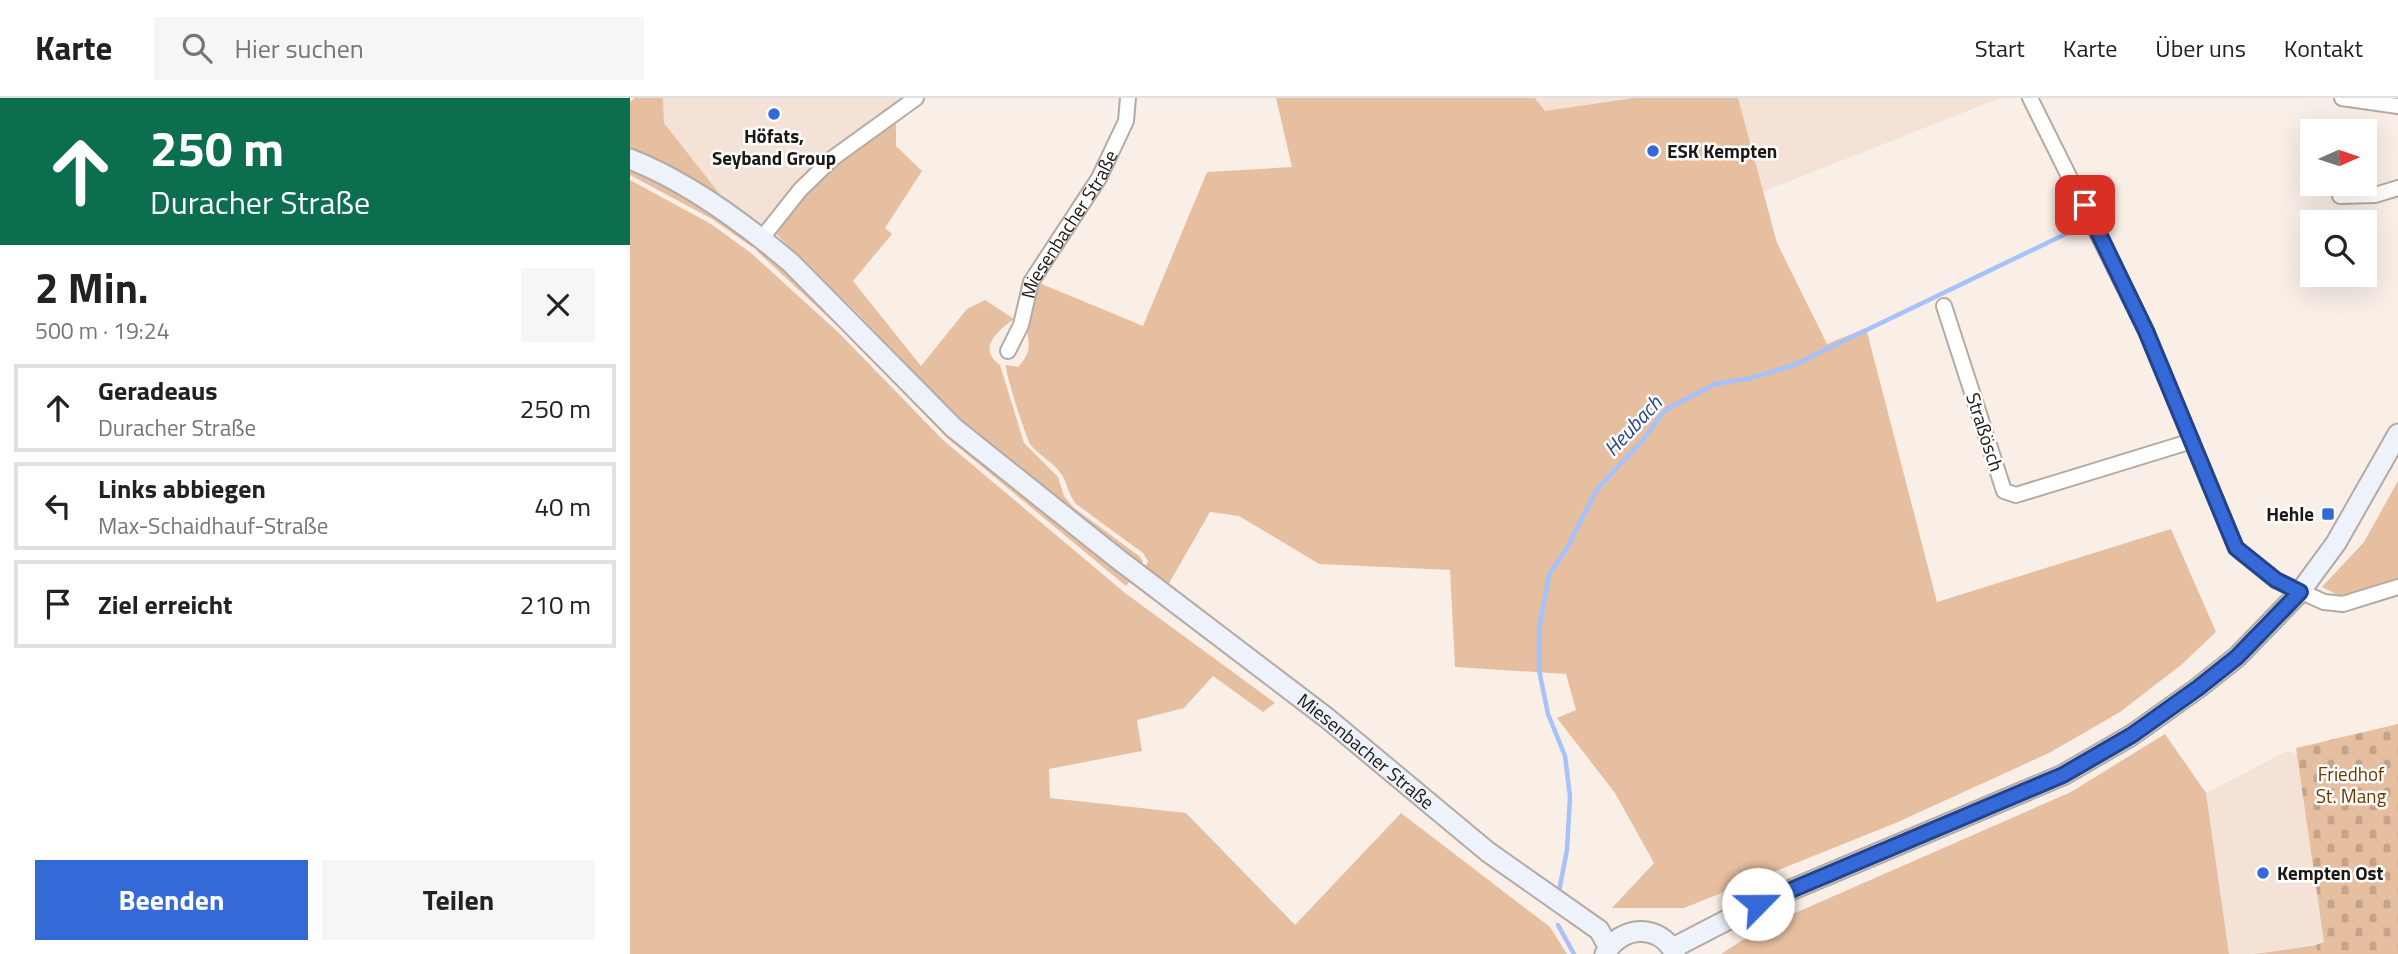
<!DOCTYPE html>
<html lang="de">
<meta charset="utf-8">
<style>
:root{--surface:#fff;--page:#f6f6f6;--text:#222;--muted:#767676;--line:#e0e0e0;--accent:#3569d8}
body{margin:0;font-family:"Titillium Web",sans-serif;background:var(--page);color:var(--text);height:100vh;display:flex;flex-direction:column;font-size:26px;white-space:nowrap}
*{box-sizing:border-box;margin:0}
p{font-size:23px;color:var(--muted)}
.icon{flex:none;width:38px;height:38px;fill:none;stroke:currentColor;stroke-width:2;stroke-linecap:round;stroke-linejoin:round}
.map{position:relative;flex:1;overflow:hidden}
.panel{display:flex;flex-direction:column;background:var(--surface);width:630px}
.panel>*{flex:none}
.hud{background:#0b6e4f;color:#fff;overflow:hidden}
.needle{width:46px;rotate:87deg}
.tools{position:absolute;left:1670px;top:21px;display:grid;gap:14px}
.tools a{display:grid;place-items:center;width:77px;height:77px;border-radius:0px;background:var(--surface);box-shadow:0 7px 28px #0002;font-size:35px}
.pin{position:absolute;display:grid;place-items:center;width:60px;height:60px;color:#fff;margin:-30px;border-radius:14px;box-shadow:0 4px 10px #0006}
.me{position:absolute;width:77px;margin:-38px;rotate:67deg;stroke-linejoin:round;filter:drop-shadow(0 0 5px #0008)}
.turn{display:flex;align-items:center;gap:24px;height:147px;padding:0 35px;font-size:32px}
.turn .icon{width:91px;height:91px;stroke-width:2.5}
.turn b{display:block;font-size:49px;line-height:60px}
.round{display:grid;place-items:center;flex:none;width:74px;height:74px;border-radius:0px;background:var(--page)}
.summary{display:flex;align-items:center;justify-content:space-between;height:119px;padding:0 35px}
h1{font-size:42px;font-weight:700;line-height:52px}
.primary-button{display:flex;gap:14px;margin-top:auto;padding:14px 35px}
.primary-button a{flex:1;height:80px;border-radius:0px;background:var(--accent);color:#fff;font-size:28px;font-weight:700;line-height:80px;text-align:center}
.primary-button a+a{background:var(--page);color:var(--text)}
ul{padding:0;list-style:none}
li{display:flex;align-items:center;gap:21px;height:88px;margin:0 14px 10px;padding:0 21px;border:4px solid var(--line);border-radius:0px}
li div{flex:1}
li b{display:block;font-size:26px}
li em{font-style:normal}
header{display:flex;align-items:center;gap:42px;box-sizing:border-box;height:98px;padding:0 35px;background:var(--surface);border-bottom:2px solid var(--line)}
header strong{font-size:33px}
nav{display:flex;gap:38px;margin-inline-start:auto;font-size:24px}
.search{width:490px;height:63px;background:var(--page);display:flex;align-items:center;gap:18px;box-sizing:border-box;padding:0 24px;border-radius:0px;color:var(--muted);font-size:26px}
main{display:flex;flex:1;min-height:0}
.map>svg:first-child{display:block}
.built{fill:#f3e2d5}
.green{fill:#e6bfa1}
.cemetery{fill:url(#cemetery-stones)}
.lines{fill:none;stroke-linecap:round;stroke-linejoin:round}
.stream{stroke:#a5c2fb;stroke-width:4.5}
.street-casing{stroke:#b4aaa3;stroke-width:18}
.secondary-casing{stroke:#b4aaa3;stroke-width:23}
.street{stroke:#fff;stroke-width:14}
.secondary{stroke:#edf2fb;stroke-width:19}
.route-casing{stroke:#22448c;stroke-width:18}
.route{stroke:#3569d8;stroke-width:12}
.poi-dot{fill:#3569d8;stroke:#fefefe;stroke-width:2.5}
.labels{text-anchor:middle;stroke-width:5;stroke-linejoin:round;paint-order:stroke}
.poi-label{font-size:19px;font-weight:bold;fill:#1b1815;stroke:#fefefe;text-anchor:start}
.street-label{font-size:19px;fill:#1b1815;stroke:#fefefe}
.park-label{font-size:19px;fill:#6c3903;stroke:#fefefe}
.water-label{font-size:21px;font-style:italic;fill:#284789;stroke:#fefefe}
</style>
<header>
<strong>Karte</strong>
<div class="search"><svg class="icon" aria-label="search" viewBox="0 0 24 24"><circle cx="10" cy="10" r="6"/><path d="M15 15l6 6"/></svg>Hier suchen</div>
<nav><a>Start</a><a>Karte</a><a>Über uns</a><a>Kontakt</a></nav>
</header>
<main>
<section class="panel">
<div class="hud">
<div class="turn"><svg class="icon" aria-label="ahead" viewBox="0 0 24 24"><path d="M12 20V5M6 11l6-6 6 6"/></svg><div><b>250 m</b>Duracher Straße</div></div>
</div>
<div class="summary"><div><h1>2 Min.</h1><p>500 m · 19:24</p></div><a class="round"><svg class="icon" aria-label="close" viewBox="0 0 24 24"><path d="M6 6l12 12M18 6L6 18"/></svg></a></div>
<ul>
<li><svg class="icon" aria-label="ahead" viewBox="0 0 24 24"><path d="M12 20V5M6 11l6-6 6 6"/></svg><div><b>Geradeaus</b><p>Duracher Straße</p></div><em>250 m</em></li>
<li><svg class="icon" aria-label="left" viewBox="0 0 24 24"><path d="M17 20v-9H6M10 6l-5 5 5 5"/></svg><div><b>Links abbiegen</b><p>Max-Schaidhauf-Straße</p></div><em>40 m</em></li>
<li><svg class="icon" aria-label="arrive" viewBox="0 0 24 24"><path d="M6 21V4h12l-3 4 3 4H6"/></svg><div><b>Ziel erreicht</b></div><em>210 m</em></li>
</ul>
<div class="primary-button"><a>Beenden</a><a>Teilen</a></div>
</section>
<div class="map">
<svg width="1768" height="856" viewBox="0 0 1768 856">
<defs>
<pattern id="cemetery-stones" width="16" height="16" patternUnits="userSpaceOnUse" patternTransform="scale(1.75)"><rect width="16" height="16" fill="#e6bfa1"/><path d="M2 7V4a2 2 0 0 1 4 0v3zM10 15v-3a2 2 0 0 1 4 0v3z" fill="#c5a38a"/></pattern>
</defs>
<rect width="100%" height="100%" fill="#f9efe7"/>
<g class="built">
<polygon points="33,0 276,0 135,128 96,104 34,25"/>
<polygon points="905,0 1002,0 915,13"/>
<polygon points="1108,0 1370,0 1132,94"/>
<polygon points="1657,653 1667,656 1694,845 1625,856 1599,856 1576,695"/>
</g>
<g class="green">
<polygon points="5,0 33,0 34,25 96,104 0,53 0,4"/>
<path d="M646 0H905L915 13 1003 0H1108L1147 145 1197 246 1236 230 1307 504 1541 431 1586 534 1551 567 1490 614 1419 655 1268 724 1054 810H982L1024 765 985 695 927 620 946 612 936 576 825 569 820 472 689 466 609 418 580 414 538 487 515 470 518 463 513 455 446 406C438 396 438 387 432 377 425 365 408 357 400 346 396 339 374 272 376 267L388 269C406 250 396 243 396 222 397 210 403 196 407 184L513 228 577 74 662 69Z"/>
<path d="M266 22V48L292 73 255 130 262 136 223 183 291 268 337 211 355 202 384 221C367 233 347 251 370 267L394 345 428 379 434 398 443 409 509 458 513 463 510 468 329 325 230 218 145 135 172 95 203 67Z"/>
<polygon points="0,69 87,117 126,144 122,149 82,121 0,77"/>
<polygon points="0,82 81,126 121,155 209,235 313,342 495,495 645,605 633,614 583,578 554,610 507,622 512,653 419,671 420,700 556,715 665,827 771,715 920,829 937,856 0,856"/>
<polygon points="131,149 501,482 496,488 316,339 212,232 127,153"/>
<polygon points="1768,383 1768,484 1714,500 1692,489 1734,444"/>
<polygon points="1535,636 1576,695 1599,856 1091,856 1131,830 1441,694"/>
<polygon points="1686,847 1687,856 1625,856"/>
</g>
<polygon class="cemetery" points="1768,626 1768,856 1687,856 1686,847 1694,844 1666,650"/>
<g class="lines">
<g class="stream">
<polyline points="929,793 937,752 940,698 935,658 918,616 909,572 909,531 919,477 937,450 967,391 1012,343 1035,312 1085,286 1121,280 1164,267 1452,128"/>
<polyline points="928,827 944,856"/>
</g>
<defs>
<g id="street">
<polyline points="1400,0 1516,233 1606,450 1645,482 1694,504 1713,506 1768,489"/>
<polyline points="1712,0 1768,8"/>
<polyline points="1710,98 1745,97 1768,90"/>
<polyline points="132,140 170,92 203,60 286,0"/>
<polyline points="1314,208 1374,393 1386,397 1562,343"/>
<path id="s1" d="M378 253 391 227 401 184 469 80 496 23 498 0"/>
</g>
<g id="secondary">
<path id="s2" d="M0 61C59 84 114 125 161 165L324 330 488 461 697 620 858 754 969 832 979 850"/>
<polyline points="1043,850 1128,806 1433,677 1502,637 1568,590 1607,559 1670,494 1706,445 1768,336"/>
<path d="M975 856C991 827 1030 825 1045 856"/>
</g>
</defs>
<use href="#street" class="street-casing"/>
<use href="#secondary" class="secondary-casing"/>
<use href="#street" class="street"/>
<use href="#secondary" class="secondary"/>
</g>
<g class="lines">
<defs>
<polyline id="route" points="1128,806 1433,677 1502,637 1568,590 1607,559 1670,494 1646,482 1606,450 1516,233 1455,107"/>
</defs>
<use href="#route" class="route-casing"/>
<use href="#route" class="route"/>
</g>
<g class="poi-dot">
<circle cx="144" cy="16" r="7"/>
<circle cx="1023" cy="53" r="7"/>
<rect x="1691" y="409" width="14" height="14" rx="3.5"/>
<circle cx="1633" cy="775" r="7"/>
</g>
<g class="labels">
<g class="poi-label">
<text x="144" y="45" text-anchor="middle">Höfats,<tspan x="144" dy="22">Seyband Group</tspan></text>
<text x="1037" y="60">ESK Kempten</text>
<text x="1684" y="423" text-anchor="end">Hehle</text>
<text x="1647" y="782">Kempten Ost</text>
</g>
<g class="street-label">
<text dy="7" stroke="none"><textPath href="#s1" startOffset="142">Miesenbacher Straße</textPath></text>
<text transform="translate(1355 334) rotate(72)" y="7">Straßösch</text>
<text dy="7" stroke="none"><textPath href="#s2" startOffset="948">Miesenbacher Straße</textPath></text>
</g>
<g class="park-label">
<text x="1721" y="683">Friedhof<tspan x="1721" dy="22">St. Mang</tspan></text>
</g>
<g class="water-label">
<text transform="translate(1003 328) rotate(-47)" y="7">Heubach</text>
</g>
</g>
</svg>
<div class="tools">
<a><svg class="needle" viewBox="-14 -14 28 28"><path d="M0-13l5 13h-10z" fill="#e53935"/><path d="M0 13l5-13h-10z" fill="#767676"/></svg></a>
<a><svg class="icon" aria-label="search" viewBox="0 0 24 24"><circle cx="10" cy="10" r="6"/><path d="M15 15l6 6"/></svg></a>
</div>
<div class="pin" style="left:1455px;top:107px;background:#d93025"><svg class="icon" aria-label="arrive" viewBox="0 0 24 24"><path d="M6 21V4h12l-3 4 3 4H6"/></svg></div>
<svg class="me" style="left:1128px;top:806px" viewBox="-20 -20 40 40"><circle r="19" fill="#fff"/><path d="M0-13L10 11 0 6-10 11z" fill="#3569d8"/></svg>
</div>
</main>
